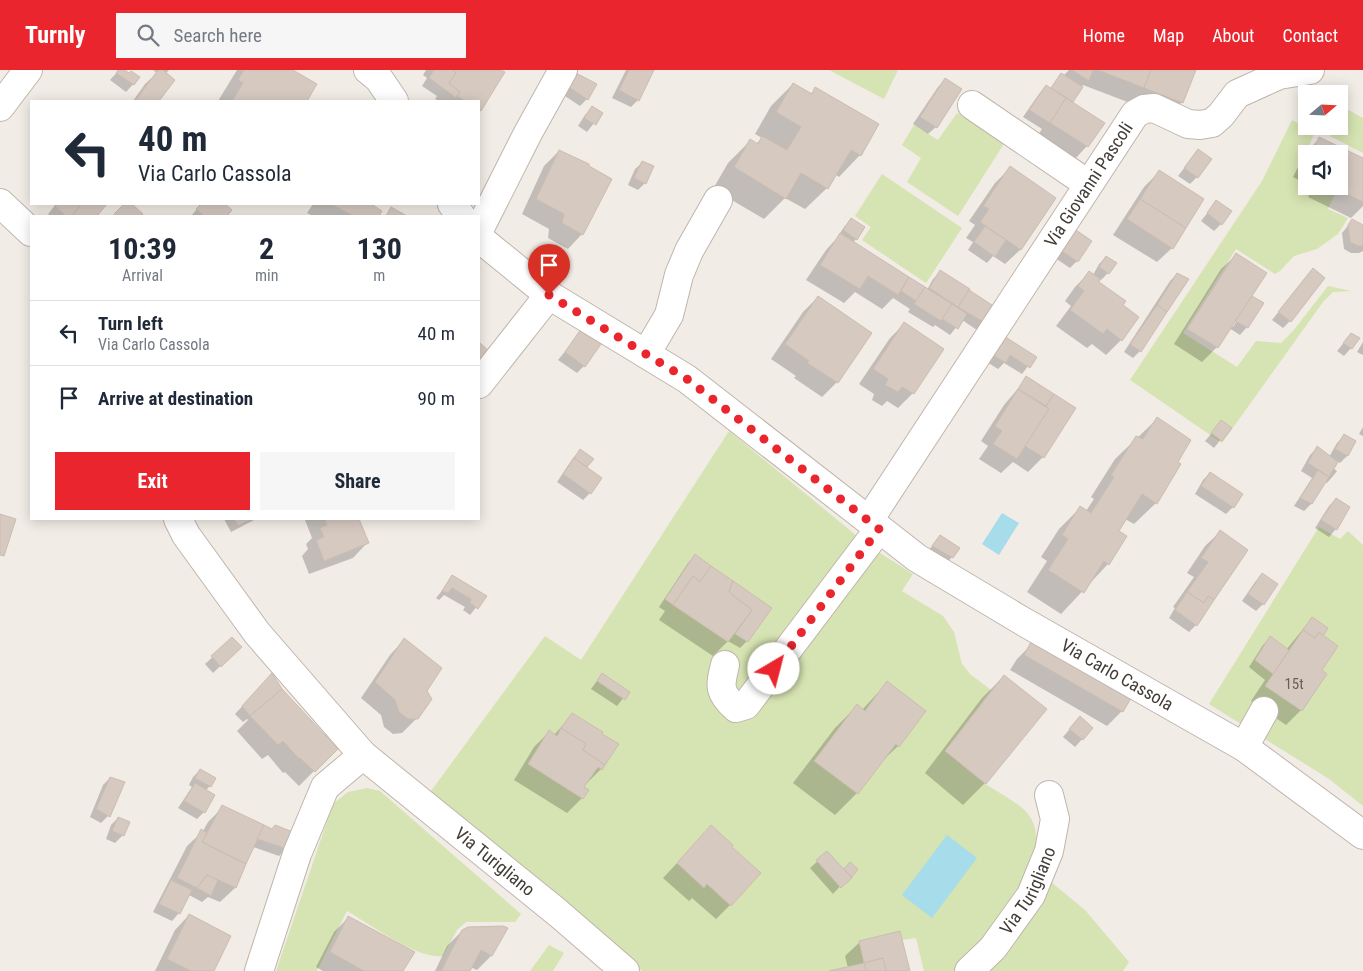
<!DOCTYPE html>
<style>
:root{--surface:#fff;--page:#f6f6f7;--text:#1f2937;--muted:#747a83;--line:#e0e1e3;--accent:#ea252d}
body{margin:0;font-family:"Roboto Condensed",sans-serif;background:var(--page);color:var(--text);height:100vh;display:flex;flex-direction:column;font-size:19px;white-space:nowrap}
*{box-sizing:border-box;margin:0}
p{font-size:16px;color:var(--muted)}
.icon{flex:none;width:28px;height:28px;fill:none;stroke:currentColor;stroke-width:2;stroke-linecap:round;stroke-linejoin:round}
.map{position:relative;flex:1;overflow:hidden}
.side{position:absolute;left:30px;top:145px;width:450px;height:305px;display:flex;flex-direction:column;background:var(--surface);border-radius:0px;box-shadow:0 2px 12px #0003}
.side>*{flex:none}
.banner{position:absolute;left:30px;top:30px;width:450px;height:105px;border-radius:0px;box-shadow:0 2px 12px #0003;background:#fff;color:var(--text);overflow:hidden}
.needle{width:32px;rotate:71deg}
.fabs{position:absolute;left:1298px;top:15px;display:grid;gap:10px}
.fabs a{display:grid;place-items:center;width:50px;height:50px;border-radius:0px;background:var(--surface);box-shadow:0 2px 12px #0003;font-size:25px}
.pin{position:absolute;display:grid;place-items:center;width:42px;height:42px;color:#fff;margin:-51px -21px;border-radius:50% 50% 50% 0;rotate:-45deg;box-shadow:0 0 5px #0007}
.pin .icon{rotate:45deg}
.me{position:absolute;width:55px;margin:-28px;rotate:37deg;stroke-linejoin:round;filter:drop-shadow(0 0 4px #0008)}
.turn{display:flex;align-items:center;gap:18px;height:105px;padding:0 25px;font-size:22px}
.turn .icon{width:65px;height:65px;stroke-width:2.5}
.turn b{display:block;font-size:35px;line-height:42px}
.eta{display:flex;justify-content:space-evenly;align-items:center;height:85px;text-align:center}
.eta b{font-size:30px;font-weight:700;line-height:35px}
.primary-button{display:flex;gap:10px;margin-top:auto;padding:10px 25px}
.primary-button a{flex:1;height:58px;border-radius:0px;background:var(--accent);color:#fff;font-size:20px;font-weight:700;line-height:58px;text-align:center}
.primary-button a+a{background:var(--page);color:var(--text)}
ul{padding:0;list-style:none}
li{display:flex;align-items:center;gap:15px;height:65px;padding:0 25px;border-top:1px solid var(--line)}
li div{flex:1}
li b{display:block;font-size:19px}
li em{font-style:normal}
header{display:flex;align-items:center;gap:30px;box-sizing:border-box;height:70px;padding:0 25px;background:var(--accent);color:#fff}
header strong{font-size:24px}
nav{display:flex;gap:28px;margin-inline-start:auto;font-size:18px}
.search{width:350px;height:45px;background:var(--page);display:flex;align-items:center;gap:12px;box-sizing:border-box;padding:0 18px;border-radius:0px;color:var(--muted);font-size:19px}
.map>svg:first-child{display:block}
.green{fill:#d6e3b2}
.water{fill:#a7dceb}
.shadow{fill:#0003;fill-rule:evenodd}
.building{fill:#d6c9c0;stroke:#cdbcb0}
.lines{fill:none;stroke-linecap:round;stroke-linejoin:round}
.minor-casing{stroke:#c0b5ad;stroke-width:30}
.minor{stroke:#fff;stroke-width:28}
.route{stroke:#ea252d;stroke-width:9;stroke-dasharray:0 16.2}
.labels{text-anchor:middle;stroke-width:4;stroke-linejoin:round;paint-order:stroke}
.number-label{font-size:15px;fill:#685f58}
.street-label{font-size:18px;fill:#443c36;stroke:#fff}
</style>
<header>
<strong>Turnly</strong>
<div class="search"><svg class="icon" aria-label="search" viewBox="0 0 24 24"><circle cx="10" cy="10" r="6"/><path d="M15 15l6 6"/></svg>Search here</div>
<nav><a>Home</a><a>Map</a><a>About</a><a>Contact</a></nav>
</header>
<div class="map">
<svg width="1363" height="901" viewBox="0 0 1363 901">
<rect width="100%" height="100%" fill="#f2ece6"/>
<g class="green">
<polygon points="829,0 898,0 884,29"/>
<polygon points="1345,38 1363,48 1363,83 1330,66 1335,56 1339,56 1339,50"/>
<polygon points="957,43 987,54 1007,69 958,146 907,112 921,88 902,75 914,55 938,70"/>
<polygon points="1292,50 1315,62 1297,103 1306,108 1306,116 1320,116 1335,124 1328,139 1348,148 1338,164 1317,179 1294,186 1280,201 1275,204 1236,179 1183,263 1237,297 1256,271 1281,273 1293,261 1328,216 1351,221 1333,222 1323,232 1222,373 1130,310 1262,111"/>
<polygon points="882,104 962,158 926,213 862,170 871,157 855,146"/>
<path d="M729 361 857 466 871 491 880 483 913 504 902 521 943 546 954 562 962 594 970 604 991 620 945 681C959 692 973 705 987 715 999 723 1019 733 1028 744 1062 789 985 869 957 901H924L916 868 902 870 900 861 860 871 864 893 829 901H642L580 846 431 721 545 566 581 590Z"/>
<polygon points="1319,457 1340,469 1348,461 1363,475 1363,736 1329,709 1209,634"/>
<path d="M367 718 380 721 521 844 515 852H466L457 860 443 886C418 890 370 854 347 841L317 901H276L333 734 348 722Z"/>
<polygon points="1051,812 1085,840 1129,892 1123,901 984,901 1041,835"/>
<polygon points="549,875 564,883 553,901 530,901"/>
</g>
<g class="water">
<polygon points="1002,443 1019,453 999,485 982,474"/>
<polygon points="947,765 977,788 932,848 902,825"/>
</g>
<g class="shadow">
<polygon points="119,0 123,0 129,5 139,8 126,22 110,10"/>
<polygon points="153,0 169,0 165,4 174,10 158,31 133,31 145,14 157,3"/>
<polygon points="237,0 291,0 316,14 306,31 218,31"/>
<polygon points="426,0 499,0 503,3 479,42 479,31 439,31 435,29 437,26 422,16 427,8 423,5"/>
<polygon points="626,0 653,0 638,30 631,37 612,28"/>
<polygon points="1069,0 1195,0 1182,32 1167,47 1083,15 1071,32 1087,76 1073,91 1036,68 1042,59 1023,47 1039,24 1046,16 1050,19 1061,5 1063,6"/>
<polygon points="572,2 587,29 580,36 559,22"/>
<polygon points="945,10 960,20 936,57 928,64 913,54 938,17"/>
<polygon points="793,14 810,24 816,19 860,85 839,107 835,104 827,118 805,139 785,128 764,149 713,119 728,93 750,71 756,74 762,68 755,64 771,36"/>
<polygon points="592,38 601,44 587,62 578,56 585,45"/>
<polygon points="1320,68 1363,89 1363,136 1351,148 1308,127 1313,117 1311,116 1339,116 1339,84 1306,84 1306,114 1293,107 1305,83"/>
<polygon points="1198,80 1197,107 1190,114 1178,106"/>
<polygon points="559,81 582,164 568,179 548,168 549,159 522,144 544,96"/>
<polygon points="643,92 645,113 638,120 628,115 635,99"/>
<polygon points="1010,98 1054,128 1020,180 1005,194 993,186 987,193 968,180 973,172 966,168 975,155 969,151 995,113"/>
<polygon points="1159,102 1172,178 1157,192 1113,165 1144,117"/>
<polygon points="1216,132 1221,154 1214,161 1201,151"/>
<polygon points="56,134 105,134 96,146 51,146 48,144"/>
<polygon points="201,134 223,134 230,140 225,146 191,146"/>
<polygon points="313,134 368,134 380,141 377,146 313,146 307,143"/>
<polygon points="851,150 856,169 853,173 927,220 933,209 941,202 984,252 977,260 962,250 950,265 935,255 933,257 908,242 910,239 893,228 882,239 855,222 844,233 806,210 826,180 837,168 844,157"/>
<polygon points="1352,151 1363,156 1363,181 1359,183 1351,183 1344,179 1342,163"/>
<polygon points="1060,163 1077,191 1070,198 1046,182"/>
<path d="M1236 185 1250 226 1247 257 1240 265 1229 258 1217 277 1202 292 1174 274 1221 199ZM1243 241 1233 257 1231 256Z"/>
<polygon points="1106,187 1108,203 1101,210 1099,209 1097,212 1122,236 1121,270 1106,285 1092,274 1087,278 1056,256 1071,236 1065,231 1075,217 1089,203 1093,205 1099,194"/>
<polygon points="1177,204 1140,281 1133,288 1124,282 1170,211"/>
<polygon points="1306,207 1290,251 1283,258 1272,250"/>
<polygon points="818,227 870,264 837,312 822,327 794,308 796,306 771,289 803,242"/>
<polygon points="904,254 913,323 898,338 887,331 882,336 872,330 874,324 859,314 890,268"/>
<polygon points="582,261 584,296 577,303 558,290"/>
<polygon points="1351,264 1351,278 1344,286 1337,281"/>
<polygon points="992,272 1035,287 1022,304 1004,293 998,299 982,289"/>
<polygon points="1363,272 1363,285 1357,282"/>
<polygon points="1027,308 1074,338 1043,387 1028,402 1013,392 1001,403 979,389 988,376 981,371 1004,335"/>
<polygon points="1157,349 1156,433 1134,454 1125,449 1117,461 1108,494 1061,544 1027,522 1047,491 1041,487 1059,459 1080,438 1086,441 1094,429 1091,427 1115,389"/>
<polygon points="1221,352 1230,358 1214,378 1205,371"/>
<polygon points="1363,357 1363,366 1359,364"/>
<polygon points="1344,366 1355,372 1347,386 1340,393 1337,391 1333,398 1337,401 1334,405 1327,413 1324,411 1311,434 1304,441 1294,436 1312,408 1301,401 1310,385 1317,378 1329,387 1337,373"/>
<polygon points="580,381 592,389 585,398 590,423 583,430 557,412 573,388"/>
<polygon points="1210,403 1233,437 1226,444 1195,424 1203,410"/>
<polygon points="1336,429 1349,438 1336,459 1329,467 1315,458 1329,436"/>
<polygon points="224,449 256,449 231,462"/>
<polygon points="307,449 357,449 367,473 353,488 309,504 302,486 308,479 306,474 312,468 305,450"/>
<polygon points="1220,462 1247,480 1196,555 1189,562 1169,548 1175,538 1173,537 1194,507 1187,503 1205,476"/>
<polygon points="940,467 952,487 945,495 926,483"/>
<polygon points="695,486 770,538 747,571 740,578 728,571 713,586 659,550 665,541 659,537 688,493"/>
<polygon points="1262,505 1263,534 1256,541 1242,531 1255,512"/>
<polygon points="453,507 485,526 470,545 463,540 465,537 444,525 439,530 436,528"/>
<polygon points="1312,548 1322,566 1320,600 1301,640 1286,655 1251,631 1265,610 1249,597 1263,575 1270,568 1286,580"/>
<polygon points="232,569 233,584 213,603 205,594"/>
<polygon points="404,570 425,620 417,648 402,663 393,664 384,657 381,645 361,628 390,585"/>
<polygon points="1032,574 1129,628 1122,641 1107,656 1010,600 1017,589"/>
<polygon points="602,604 628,622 617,636 591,619"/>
<polygon points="1004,606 985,713 963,735 925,703 982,628"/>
<polygon points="265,612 336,679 299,716 285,702 283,703 268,685 262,689 237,661 248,650 247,649 243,652 235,644"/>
<polygon points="887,613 898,676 876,697 857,723 835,745 793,713 835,658 857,636 862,640"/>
<polygon points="572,645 617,675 601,699 582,718 582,728 567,743 514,710 534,677 549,662 554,665"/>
<polygon points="1073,655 1092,658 1075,677 1063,667"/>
<polygon points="200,700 210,716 205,721 204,742 197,749 178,738 192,717 189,715 193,707"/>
<polygon points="110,708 108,746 101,753 90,747 103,715"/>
<polygon points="223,737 286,779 279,786 253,777 235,818 220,832 208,827 202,832 189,825 179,843 172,851 153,842 187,776 203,761 208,752"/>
<polygon points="118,748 128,752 123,765 115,773 106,769 111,755"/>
<polygon points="711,757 730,835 716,849 692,828 689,831 663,808"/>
<polygon points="827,783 843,800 850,794 856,799 833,824 810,798"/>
<polygon points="189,845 212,901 155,901 175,860"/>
<polygon points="348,848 402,901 323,901 316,897 334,862"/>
<polygon points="462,861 491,886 477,900 470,897 468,901 435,901 447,876"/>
<polygon points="860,872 908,901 834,901 848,898 845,886"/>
</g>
<g class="building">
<polygon points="118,0 125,0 129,3 131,1 140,7 134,15 116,3"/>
<polygon points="158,0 163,0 175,10 159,31 135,31"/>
<polygon points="244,0 293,0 317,14 307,31 232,31 243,13 238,10"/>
<polygon points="434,0 452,0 456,3 449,13 460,22 456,28 429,8"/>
<polygon points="452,0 501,0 505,2 481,41 479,40 479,31 465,31 457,26 460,22 449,13 456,3"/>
<polygon points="629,0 654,0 639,31 619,20"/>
<polygon points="1072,0 1093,0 1089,11"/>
<polygon points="1098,0 1151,0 1144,18"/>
<polygon points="1151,0 1196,0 1183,33 1144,18"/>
<polygon points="572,1 597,14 588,30 566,15"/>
<polygon points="1061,3 1083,17 1073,32 1051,18"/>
<polygon points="945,8 962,19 937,58 920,47"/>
<polygon points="793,13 812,24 815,17 879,54 861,86 851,80 828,119 801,103 786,129 734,97 750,69 758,74 762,66 787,80 801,57 776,42"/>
<polygon points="1046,15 1066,28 1050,53 1029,40"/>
<polygon points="1066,28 1105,53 1088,77 1050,53"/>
<polygon points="592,36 603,43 596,55 584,48"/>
<polygon points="1319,67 1363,88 1363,132 1331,116 1339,116 1339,84 1311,84"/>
<polygon points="1198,79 1212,89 1198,108 1184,98"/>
<polygon points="559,80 589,94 589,96 612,109 583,165 562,153 564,144 536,129"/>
<polygon points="642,91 654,96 646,114 634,108"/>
<polygon points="1010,96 1056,128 1021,180 980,152 989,139 983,136"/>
<polygon points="1159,100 1204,129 1186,158 1140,129"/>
<polygon points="1140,129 1186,158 1173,179 1127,149"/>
<polygon points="1216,130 1232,141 1222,155 1207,143"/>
<polygon points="56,134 81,134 72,146 66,146 55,136"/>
<polygon points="81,134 107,134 97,146 72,146"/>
<polygon points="124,134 132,134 143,144 141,146 117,146 114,144"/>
<polygon points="201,134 225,134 232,140 227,146 204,146 196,139"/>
<polygon points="331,134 371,134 382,141 379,146 353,146"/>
<polygon points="391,137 407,146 386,146"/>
<polygon points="851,148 865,157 857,170 843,160"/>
<polygon points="1352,149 1363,155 1363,176 1358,176 1350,172 1348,155"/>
<polygon points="1067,154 1092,171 1078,192 1053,175"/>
<polygon points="985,156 1006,170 995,187 974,172"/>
<polygon points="840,163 909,207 898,225 868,206 860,219 820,195"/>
<polygon points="1236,183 1267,203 1218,278 1187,259"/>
<polygon points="1106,186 1117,193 1109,204 1099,197"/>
<polygon points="1313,198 1325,208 1291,252 1278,242"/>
<polygon points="940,200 970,219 958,237 929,218"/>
<polygon points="1089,201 1100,209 1099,212 1126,231 1123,235 1139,247 1122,271 1107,259 1103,264 1070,240 1084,221 1078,216"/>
<polygon points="1177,203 1189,209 1167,242 1157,235"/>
<polygon points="909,207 925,217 916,231 901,221"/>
<polygon points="925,217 952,234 941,251 914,234"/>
<polygon points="969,220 995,237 985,253 958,237"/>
<polygon points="818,226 872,263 838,313 807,293 809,291 785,274"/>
<polygon points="1252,226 1264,233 1248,258 1235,251"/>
<polygon points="952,234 967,244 958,259 942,249"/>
<polygon points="1157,235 1167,242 1141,282 1130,274"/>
<polygon points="904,252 944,279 914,324 902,317 898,322 885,315 888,309 873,299"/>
<polygon points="581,259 601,274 585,297 565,282"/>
<polygon points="999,263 1037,287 1030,298 1010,285 1006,293 988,282"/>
<polygon points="1351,263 1360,268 1352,279 1343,273"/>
<polygon points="479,272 490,282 479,294"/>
<polygon points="1026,306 1054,324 1046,336 1018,319"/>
<polygon points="1018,319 1049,339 1017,389 993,374 1002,361 995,356"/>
<polygon points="1054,324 1076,338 1044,388 1025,376 1049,339 1046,336"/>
<polygon points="1157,347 1191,370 1178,392 1181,394 1157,434 1142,424 1119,461 1127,466 1109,495 1104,491 1084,523 1048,500 1068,469 1062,465 1080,436 1091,443 1114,407 1111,405 1136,366 1143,369"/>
<polygon points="1221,350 1232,358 1222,371 1211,363"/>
<polygon points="1344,364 1356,371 1348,386 1335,379"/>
<polygon points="1317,376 1338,392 1329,407 1308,393"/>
<polygon points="580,379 594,389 587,397 574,388"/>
<polygon points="574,388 602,408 591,424 563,404"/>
<polygon points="1318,400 1329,407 1312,434 1300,428"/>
<polygon points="1210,402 1243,424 1234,438 1201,416"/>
<polygon points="1336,428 1350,437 1337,460 1321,450"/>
<polygon points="0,444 16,449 4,486 0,485"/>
<polygon points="234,449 251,449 238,456"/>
<polygon points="325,449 359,449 369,473 324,491 316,470 324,467 320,458 327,455"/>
<polygon points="1220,460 1248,480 1214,530 1208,526 1204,533 1187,522 1208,492 1201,488"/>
<polygon points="940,465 960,478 953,488 932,476"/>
<polygon points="695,484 711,496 700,512 693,506 673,535 665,529"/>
<polygon points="711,496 733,511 729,522 752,540 728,572 673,535 693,506 700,512"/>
<polygon points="1262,503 1278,514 1264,535 1248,524"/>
<polygon points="452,505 487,526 478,539 470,533 471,529 452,518 448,523 442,521"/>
<polygon points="733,511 772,538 748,572 735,564 752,540 729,522"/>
<polygon points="1187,522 1204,533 1208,526 1214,530 1197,556 1175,540"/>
<polygon points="1312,547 1328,558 1323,566 1319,562 1315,568 1303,560"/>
<polygon points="1303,560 1315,568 1319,562 1338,576 1322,600 1327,604 1302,641 1265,616"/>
<polygon points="1270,566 1289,580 1273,604 1255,590"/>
<polygon points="232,567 242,577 221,597 211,586"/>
<polygon points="404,568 442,598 427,621 432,629 418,649 408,649 399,642 395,630 375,612"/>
<polygon points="1031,572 1131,628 1123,642 1024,585"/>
<polygon points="272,603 282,619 250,646 242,636"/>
<polygon points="602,603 630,622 625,630 597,611"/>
<polygon points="1004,605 1047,639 986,714 945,681"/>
<polygon points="887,611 926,641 899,677 896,674 858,724 814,691 857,634 865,641"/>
<polygon points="282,619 338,679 315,702 300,688 299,689 283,671 278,675 250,646"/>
<polygon points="572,643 603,662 602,664 619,674 605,695 583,680 586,674 561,658"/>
<polygon points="1080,646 1093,658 1083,670 1069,659"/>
<polygon points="561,658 586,674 583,680 605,695 602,700 598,697 584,717 589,720 583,729 528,694 549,660 557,666"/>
<polygon points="200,699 216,708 211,717 195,708"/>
<polygon points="110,707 125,712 110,747 96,739"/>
<polygon points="195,713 215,725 205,743 184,731"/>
<polygon points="222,735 264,755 246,794 202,772"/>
<polygon points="118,747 130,752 124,766 112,761"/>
<polygon points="264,755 272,759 275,755 293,762 287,779 257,769"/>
<polygon points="711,755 733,775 732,777 761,803 731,836 707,814 704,818 677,793"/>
<polygon points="201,759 207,763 202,772 246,794 236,818 207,805 197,818 177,808"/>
<polygon points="827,781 852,808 841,818 816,790"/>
<polygon points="850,792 858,799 852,807 844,799"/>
<polygon points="207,805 218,810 211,826 197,818"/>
<polygon points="171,810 192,820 180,844 159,834"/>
<polygon points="189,844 231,866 214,901 191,901 167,889"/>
<polygon points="348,846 415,882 403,901 364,901 330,882"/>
<polygon points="503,856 508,858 492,886 481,880 470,901 441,901 462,860 468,857"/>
<polygon points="900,861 910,901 886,901 883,888 864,893 859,871"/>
<polygon points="883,888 886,901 866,901 864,893"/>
<polygon points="864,893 866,901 829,901"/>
</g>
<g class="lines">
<defs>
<g id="minor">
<polyline points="368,0 379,9 394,31"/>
<polyline points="972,35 1088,114"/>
<polyline points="0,37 28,0"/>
<polyline points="0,133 31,162"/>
<polyline points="452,134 461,146"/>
<polyline points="479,160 528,63 563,0"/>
<path id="s1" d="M479 168 549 225 687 309 917 488 1024 552 1244 677 1363 765"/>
<polyline points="646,284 669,245 679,205 689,181 718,130"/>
<polyline points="479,314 549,225"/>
<path id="s2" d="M178 449 186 465 257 563 363 685 558 843 625 901"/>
<path id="s3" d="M869 450 1135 44 1144 39 1154 38 1188 54 1200 55 1212 53 1221 45 1237 24 1279 5 1310 0"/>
<path d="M725 595C720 616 718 622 736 638L746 635 879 459"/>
<polyline points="1244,677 1264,641"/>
<polyline points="259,901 297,784 325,717 363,685"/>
<path id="s4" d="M969 901 993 878 1031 825 1049 781 1055 749 1049 725"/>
</g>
</defs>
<use href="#minor" class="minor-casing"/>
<use href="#minor" class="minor"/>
</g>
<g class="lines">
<polyline class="route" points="549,225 687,309 879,459 774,599"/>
</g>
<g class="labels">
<g class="number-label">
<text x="1294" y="619">15t</text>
</g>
<g class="street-label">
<text dy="6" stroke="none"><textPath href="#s3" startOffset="401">Via Giovanni Pascoli</textPath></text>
<text dy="6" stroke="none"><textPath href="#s1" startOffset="775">Via Carlo Cassola</textPath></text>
<text dy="6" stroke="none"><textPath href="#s2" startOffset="470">Via Turigliano</textPath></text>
<text dy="6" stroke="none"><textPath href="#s4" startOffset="101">Via Turigliano</textPath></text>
</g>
</g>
</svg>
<div class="fabs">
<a><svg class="needle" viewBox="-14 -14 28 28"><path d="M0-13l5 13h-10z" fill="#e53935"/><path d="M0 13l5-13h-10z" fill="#747a83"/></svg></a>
<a><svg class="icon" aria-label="sound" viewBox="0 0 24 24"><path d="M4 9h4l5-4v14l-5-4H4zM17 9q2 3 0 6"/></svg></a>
</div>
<div class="pin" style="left:549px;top:225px;background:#d93025"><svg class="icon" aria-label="arrive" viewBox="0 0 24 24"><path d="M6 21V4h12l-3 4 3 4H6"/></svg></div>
<svg class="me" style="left:774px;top:599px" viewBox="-20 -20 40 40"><circle r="19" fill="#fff"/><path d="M0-13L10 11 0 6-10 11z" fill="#ea252d"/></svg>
<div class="banner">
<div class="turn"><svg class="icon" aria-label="left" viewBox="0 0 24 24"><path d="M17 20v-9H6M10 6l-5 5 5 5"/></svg><div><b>40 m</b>Via Carlo Cassola</div></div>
</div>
<section class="side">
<div class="eta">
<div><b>10:39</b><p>Arrival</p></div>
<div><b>2</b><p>min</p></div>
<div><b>130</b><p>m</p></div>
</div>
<ul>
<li><svg class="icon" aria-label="left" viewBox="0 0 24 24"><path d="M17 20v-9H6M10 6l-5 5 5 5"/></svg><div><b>Turn left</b><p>Via Carlo Cassola</p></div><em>40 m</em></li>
<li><svg class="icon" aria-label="arrive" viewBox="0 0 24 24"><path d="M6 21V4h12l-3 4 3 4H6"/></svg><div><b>Arrive at destination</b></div><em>90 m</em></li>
</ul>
<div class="primary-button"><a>Exit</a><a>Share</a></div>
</section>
</div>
